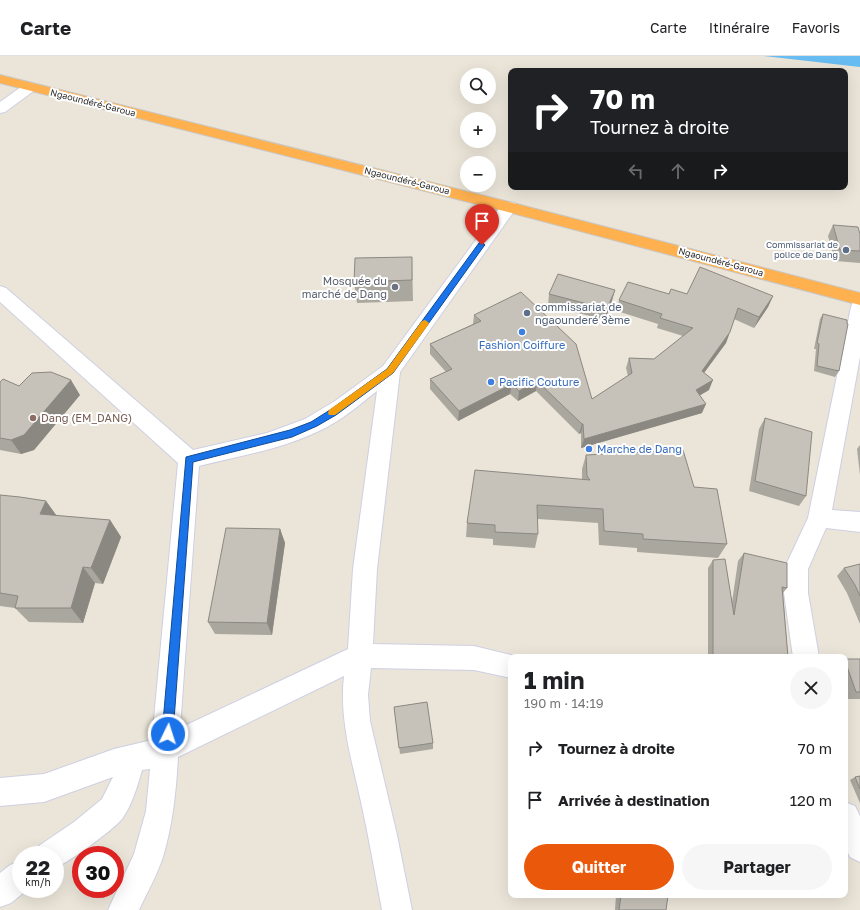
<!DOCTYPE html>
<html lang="fr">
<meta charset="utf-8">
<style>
:root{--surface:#fff;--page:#f6f6f6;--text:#202124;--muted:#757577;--line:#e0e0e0;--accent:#ea580c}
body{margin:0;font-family:"Golos Text",sans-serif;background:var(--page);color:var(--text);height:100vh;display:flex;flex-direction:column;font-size:15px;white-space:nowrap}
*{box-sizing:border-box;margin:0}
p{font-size:13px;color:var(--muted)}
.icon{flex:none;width:22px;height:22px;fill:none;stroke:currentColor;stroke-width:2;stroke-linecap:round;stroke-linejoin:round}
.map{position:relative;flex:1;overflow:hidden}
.side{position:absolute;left:508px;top:598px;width:340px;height:244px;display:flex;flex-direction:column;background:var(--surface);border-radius:8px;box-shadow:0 4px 16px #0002}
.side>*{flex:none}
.guide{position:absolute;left:508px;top:12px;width:340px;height:122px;border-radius:8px;box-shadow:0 4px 16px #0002;background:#202124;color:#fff;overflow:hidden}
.buttons{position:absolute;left:460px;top:12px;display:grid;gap:8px}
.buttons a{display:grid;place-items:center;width:36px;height:36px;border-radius:50%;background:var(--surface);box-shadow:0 4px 16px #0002;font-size:20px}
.speed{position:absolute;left:12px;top:790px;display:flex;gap:8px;font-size:20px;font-weight:700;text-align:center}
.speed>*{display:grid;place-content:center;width:52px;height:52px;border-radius:50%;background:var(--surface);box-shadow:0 4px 16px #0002;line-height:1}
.speed small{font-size:10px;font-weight:400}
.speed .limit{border:6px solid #d22;background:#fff;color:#111}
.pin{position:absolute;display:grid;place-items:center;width:34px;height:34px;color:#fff;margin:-41px -17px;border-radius:50% 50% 50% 0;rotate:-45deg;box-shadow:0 0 4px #0007}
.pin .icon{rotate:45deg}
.me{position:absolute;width:44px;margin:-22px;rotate:4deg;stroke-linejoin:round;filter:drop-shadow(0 0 3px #0008)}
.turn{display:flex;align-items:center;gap:14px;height:84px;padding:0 16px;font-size:18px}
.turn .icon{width:52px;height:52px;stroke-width:2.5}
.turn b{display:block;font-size:28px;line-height:34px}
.lanes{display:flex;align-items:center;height:38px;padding:0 16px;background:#0003;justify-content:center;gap:20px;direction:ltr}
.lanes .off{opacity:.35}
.round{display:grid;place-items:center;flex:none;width:42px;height:42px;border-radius:21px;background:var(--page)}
.headline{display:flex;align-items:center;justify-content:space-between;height:68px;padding:0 16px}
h1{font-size:24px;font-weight:700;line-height:30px}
.action{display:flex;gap:8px;margin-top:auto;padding:8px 16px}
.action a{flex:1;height:46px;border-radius:24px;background:var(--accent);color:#fff;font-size:16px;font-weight:700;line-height:46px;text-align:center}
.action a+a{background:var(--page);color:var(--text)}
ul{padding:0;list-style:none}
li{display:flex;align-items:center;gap:12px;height:52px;padding:0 16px}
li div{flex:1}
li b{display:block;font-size:15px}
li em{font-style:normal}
header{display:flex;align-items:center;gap:24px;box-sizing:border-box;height:56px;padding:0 20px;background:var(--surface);border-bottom:1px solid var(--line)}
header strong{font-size:19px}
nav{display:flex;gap:22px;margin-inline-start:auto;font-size:14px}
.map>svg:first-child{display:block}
.water{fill:#67bcf2}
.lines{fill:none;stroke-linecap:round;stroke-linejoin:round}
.minor-casing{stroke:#cecfe2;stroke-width:2}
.highway-casing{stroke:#c7c7c7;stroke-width:2}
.minor{fill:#fff;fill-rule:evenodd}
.highway{fill:#ffb150;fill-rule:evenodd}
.wall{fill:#aaa79f}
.shaded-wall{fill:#8b8882}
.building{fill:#c6c2b9;stroke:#8b8882}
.route{fill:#1a73e8;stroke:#114b97}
.slow{fill:#f59e0b}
.service-dot{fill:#5c6f8a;stroke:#fff;stroke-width:1.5}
.worship-dot{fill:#6b7280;stroke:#fff;stroke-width:1.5}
.shop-dot{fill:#3f7fe0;stroke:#fff;stroke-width:1.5}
.education-dot{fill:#8d6e63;stroke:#fff;stroke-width:1.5}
.labels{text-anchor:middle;stroke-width:4;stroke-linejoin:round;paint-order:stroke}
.far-street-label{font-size:9px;fill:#282828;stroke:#fff}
.far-service-label{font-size:9px;fill:#4e5e75;stroke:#fff;text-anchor:end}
.worship-label{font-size:11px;fill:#5b616d;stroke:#fff;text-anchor:end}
.service-label{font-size:11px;fill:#4e5e75;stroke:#fff;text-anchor:start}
.shop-label{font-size:11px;fill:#366cbe;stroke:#fff;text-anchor:start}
.education-label{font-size:11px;fill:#785e54;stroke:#fff;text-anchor:start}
</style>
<header>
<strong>Carte</strong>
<nav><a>Carte</a><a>Itinéraire</a><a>Favoris</a></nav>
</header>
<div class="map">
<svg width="860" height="854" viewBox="0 0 860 854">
<rect width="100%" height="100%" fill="#ebe5d9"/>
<polygon class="water" points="764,0 860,0 860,11"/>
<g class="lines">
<defs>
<g id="minor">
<polygon points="30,27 35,28 37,31 35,34 5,56 0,57 0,46 25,28"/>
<path d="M509 146 515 147 517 151 400 316 377 513 373 588 474 590 519 601H511V622L474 614 371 612 368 639 370 665 397 779 412 854H382C375 818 369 782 361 746 352 705 339 663 344 620L178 701C176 736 173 767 163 801 157 819 147 837 139 854H108L134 798 146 755 150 713 142 714C138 729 131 751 122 763 113 774 69 806 55 812V799H35L40 789 74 766 102 743 113 721 44 746 0 750V722L44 718 114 693 152 684 178 407 0 246V230L6 232 193 394 267 377 305 363 335 345 383 310 503 147ZM377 335 353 513 348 593 180 672 199 410C239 400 282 393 319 375 341 365 359 349 377 335Z"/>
<polygon points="860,245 860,301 832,454 860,456 860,476 826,472 808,513 808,537 819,601 793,601 784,537 784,513 808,462 851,251 853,246"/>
<polygon points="845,746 855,750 860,760 860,806 850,801 845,791"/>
<polygon points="21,805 21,833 28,833 11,847 0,851 0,817 10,809"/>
</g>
<polygon id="highway" points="0,19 509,146 860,237 860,249 504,155 0,27"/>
</defs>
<use href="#minor" class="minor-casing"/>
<use href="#highway" class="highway-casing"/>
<use href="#minor" class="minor"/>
<use href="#highway" class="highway"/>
</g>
<g class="wall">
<polygon points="833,169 860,178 860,207 835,205 828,180"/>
<polygon points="412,201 413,245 357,247 354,226"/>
<polygon points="549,238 612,245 605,264 548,249"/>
<polygon points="669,238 687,238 773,240 768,251 754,272 734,263 726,287 704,317 709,334 700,339 702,357 581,392 581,377 579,378 536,335 518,345 510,338 458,365 430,333 430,323 446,316 430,298 430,288 473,268 474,259 592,343 628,320 626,312 629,302 654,303 683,280 657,272 658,268 617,255 619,244"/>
<polygon points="823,258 839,315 835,321 814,315 816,293 814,293 820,263"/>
<polygon points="0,326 19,330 80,339 34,394 21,398 0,394"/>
<polygon points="765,362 806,440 799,450 749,435 759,373"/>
<polygon points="860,389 860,419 857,393"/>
<polygon points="586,399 694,431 727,488 718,502 637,496 637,492 599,489 598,467 538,463 538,478 535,492 493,489 493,483 466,481 467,467 582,423 582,413"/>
<polygon points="0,439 46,445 57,460 110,464 121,481 103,528 95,527 83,567 29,566 15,552 0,550"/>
<polygon points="280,473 285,487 272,579 215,578 208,566"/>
<polygon points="744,497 787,532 783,537 788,601 708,601 708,512 713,504 732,546 738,505"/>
<polygon points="860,508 860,568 847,537 837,520 844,512"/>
<polygon points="845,603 860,603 860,643 847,643 845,638"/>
<polygon points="394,651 433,687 433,693 400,698"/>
<polygon points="860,720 860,747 850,724 855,721"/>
<polygon points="616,839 668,839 666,854 615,854"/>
</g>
<g class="shaded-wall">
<polygon points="615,234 612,245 605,264 607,253"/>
<polygon points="773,240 768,251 754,272 759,261"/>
<polygon points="730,276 726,287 698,325 702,315"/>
<polygon points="71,324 80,339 34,394 21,398 11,384"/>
<polygon points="713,324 709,334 692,344 696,334"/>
<polygon points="537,325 536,335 518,345 519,335"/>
<polygon points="512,328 510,338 458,365 459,355"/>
<polygon points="706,348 702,357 581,392 584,383"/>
<polygon points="582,368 583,368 581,377 579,378"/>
<polygon points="46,445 58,462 40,458"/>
<polygon points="110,464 121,481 103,528 91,512"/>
<polygon points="280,473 285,487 272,579 267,567"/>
<polygon points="83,511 95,527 83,567 71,552"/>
</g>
<g class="building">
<polygon points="833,169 858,171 860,178 860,195 840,194"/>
<polygon points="412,201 412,224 354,226 355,202"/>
<polygon points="700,211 773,240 759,261 738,252 730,276 702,315 713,324 696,334 706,348 584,383 583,368 582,368 537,325 519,335 512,328 459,355 430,323 452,313 430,288 481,265 474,259 521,236 576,288 592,343 632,317 629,302 654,303 693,272 660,262 662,258 619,244 628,226 669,238 671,233 687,238"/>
<polygon points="558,218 615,234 607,253 549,238"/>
<polygon points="823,258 847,264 847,268 848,268 839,315 817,310 819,288 817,287"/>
<polygon points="51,316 71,324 24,379 11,384 0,382 0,326 3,323 19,330 32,317"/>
<polygon points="765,362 812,376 806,440 755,425"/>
<polygon points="683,394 694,431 717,433 727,488 643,483 643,478 604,475 603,453 537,449 538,478 495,476 495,469 467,467 475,414 590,424 587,420 586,399"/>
<polygon points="0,439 20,441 46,445 40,458 110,464 91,512 83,511 71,552 15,552 18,540 0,537"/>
<polygon points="226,472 280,473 267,567 208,566"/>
<polygon points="744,497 787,507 787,532 782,531 788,601 713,601 713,504 725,503 734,559"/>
<polygon points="860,508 860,540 855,529 844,512"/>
<polygon points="845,603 860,603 860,636 856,636 845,605"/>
<polygon points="427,646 433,687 399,692 394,651"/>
<polygon points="860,720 860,733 855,721"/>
<polygon points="621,839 668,839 666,854 619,854"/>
</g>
<polygon class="route" points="482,186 485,189 484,190 393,317 336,359 317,370 292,381 193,406 173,678 172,682 168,683 164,682 162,678 186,401 290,374 311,366 330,354 387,313 479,187"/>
<polygon class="slow" points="425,264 429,267 428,269 393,317 335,359 329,359 328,357 329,354 387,313 422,265"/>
<g class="service-dot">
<circle cx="846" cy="194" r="4"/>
<circle cx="527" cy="257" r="4"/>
</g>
<circle class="worship-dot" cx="395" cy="231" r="4"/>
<g class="shop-dot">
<circle cx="522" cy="276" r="4"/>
<circle cx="491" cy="326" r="4"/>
<circle cx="589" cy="393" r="4"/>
</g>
<circle class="education-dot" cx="33" cy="362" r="4"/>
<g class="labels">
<g class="far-street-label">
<text transform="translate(93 47) rotate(14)" y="3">Ngaoundéré-Garoua</text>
<text transform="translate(407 125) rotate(14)" y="3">Ngaoundéré-Garoua</text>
<text transform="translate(721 206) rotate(15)" y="3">Ngaoundéré-Garoua</text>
</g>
<g class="far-service-label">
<text x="838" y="192">Commissariat de<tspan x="838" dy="10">police de Dang</tspan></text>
</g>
<g class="worship-label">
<text x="387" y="229">Mosquée du<tspan x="387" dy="13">marché de Dang</tspan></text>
</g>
<g class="service-label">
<text x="535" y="255">commissariat de<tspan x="535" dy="13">ngaounderé 3ème</tspan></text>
</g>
<g class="shop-label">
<text x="522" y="293" text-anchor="middle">Fashion Coiffure</text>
<text x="499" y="330">Pacific Couture</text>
<text x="597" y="397">Marche de Dang</text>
</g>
<g class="education-label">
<text x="41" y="366">Dang (EM_DANG)</text>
</g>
</g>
</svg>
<div class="buttons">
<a><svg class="icon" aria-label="search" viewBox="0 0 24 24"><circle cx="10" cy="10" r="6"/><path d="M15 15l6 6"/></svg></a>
<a>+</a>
<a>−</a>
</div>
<div class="speed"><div>22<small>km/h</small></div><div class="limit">30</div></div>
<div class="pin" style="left:482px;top:189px;background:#d93025"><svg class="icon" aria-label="arrive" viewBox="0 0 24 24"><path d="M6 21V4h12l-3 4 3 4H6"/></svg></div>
<svg class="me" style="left:168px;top:678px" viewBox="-20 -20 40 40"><circle r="17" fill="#1a73e8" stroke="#fff" stroke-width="3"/><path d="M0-11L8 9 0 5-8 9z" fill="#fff"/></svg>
<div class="guide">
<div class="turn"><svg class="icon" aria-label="right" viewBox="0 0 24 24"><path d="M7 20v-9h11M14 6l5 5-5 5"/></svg><div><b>70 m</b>Tournez à droite</div></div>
<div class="lanes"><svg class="icon off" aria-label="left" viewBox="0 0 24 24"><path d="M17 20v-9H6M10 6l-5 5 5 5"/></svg><svg class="icon off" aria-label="ahead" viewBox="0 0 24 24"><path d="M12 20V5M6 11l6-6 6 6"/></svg><svg class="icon" aria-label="right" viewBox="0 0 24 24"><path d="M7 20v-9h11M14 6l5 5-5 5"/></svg></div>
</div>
<section class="side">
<div class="headline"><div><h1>1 min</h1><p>190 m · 14:19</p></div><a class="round"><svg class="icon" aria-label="close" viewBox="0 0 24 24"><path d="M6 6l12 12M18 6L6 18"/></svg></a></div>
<ul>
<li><svg class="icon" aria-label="right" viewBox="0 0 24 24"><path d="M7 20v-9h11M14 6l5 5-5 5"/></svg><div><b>Tournez à droite</b></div><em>70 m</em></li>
<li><svg class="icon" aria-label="arrive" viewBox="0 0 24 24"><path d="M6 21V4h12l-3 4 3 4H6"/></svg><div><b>Arrivée à destination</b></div><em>120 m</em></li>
</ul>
<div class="action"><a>Quitter</a><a>Partager</a></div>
</section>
</div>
